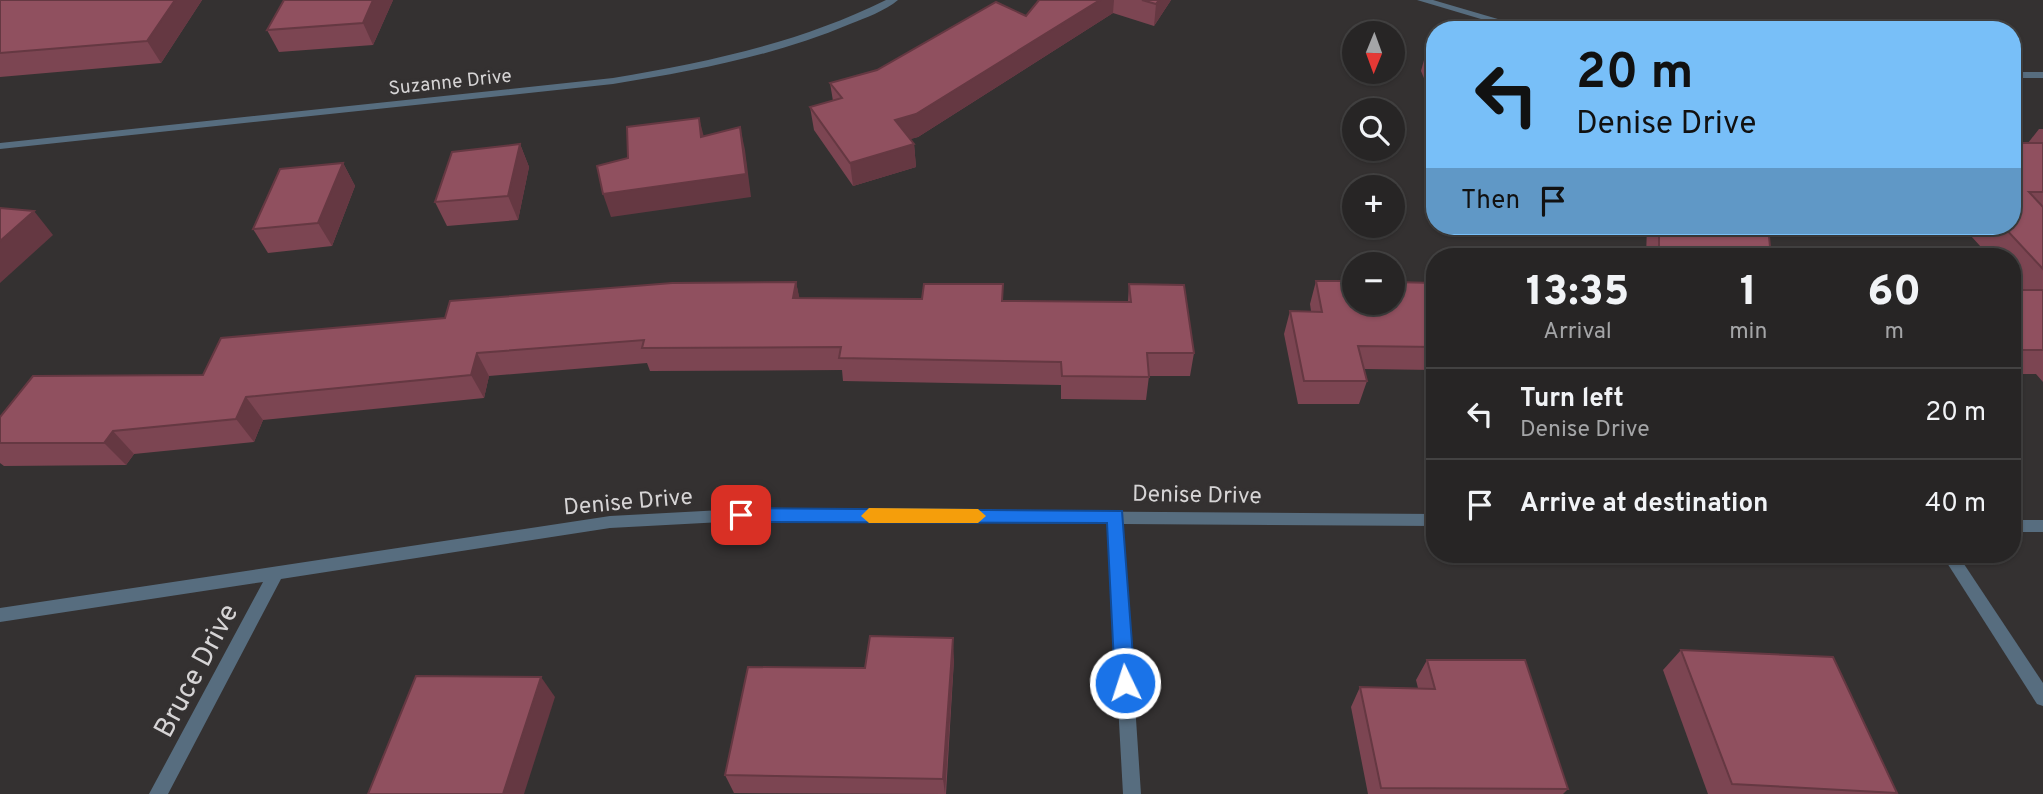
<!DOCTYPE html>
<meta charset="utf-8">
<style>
:root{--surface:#272525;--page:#2f2d2d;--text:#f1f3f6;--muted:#a4a5a7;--line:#434242}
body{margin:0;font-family:Overpass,sans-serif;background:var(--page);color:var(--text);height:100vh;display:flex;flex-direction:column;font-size:26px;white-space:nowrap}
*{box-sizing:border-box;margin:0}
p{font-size:23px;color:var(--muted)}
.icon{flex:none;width:38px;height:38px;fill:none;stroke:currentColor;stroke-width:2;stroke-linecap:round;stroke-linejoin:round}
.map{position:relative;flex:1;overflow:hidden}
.panel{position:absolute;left:1426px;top:248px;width:595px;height:315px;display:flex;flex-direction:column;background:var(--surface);border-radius:28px;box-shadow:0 2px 5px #0004,0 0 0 2px var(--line)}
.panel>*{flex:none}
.top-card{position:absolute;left:1426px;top:21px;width:595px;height:214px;border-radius:28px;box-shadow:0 2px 5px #0004,0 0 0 2px var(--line);background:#78bff8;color:#111;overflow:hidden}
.needle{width:46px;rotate:181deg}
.controls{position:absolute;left:1342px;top:21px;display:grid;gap:14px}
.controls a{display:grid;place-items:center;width:63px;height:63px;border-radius:50%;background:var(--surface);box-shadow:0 2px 5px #0004,0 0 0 2px var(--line);font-size:35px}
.pin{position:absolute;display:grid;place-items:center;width:60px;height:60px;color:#fff;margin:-30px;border-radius:14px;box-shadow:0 4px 10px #0006}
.me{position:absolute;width:77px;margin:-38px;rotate:356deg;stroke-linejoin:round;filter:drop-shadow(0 0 5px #0008)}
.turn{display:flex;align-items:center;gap:24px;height:147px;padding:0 35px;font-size:32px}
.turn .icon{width:91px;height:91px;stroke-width:2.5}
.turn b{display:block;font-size:49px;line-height:60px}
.then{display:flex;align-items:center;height:66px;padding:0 35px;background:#0003;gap:14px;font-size:26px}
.eta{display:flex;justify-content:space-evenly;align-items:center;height:119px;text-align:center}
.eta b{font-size:42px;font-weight:800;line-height:49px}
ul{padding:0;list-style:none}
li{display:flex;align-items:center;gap:21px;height:91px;padding:0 35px;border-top:2px solid var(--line)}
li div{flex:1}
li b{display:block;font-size:26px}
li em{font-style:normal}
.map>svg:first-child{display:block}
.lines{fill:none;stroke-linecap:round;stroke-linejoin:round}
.minor{fill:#576d7f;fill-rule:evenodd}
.wall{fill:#7c4552}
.shaded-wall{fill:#653842}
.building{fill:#90505f;stroke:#653842;stroke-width:2}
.route{fill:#1a73e8;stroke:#114b97;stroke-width:2}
.slow{fill:#f59e0b}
.labels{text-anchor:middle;stroke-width:7;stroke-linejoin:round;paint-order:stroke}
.far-street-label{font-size:19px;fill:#d6d4d5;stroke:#343131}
.street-label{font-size:23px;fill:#d6d4d5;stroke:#343131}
.near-street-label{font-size:28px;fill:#d6d4d5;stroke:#343131}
</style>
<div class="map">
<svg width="2043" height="794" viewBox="0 0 2043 794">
<rect width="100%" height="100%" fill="#343131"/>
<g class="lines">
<g class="minor">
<path d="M886 0H898C885 11 865 18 850 24 774 56 694 71 613 84L0 149V143L613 78C708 62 799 43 886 0Z"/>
<polygon points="1417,0 1433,0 1535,30 1518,30"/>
<rect x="2012" y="72" width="31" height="6"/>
<polygon points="741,509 1435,514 1435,526 1123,524 1141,794 1123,794 1108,524 741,521 610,528 281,579 168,794 149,794 263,582 0,622 0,608 610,516"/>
<rect x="2012" y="520" width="31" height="12"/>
<polygon points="1942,555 1958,555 2043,683 2043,706 2037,704"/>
</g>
</g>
<g class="wall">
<polygon points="0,0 202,0 161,63 0,77"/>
<polygon points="393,0 373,45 279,52 267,30"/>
<polygon points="1039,0 1171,0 1154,26 1113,13 918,137 910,139 914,144 916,167 853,186 814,130 810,107 833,101 830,83 877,70 1026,16"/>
<polygon points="1429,42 1435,43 1435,105 1421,71"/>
<polygon points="2039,129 2043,129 2043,382 2036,374 2012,374 2012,290 2018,290 2012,283 2012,257 1990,257 1962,226 2012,226 2028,143"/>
<polygon points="520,144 529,167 518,220 447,226 435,202"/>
<polygon points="343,163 355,186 332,246 268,253 253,229"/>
<polygon points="1647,226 1768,226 1771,257 1646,257"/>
<polygon points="1316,281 1435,283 1435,370 1364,369 1367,381 1359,404 1298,404 1284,334 1290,311 1311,311 1310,304"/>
<polygon points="796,282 799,298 922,299 1003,284 1003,301 1128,302 1129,284 1194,353 1190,376 1149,376 1146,400 1061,399 1061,385 843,381 842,370 650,371 647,363 489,376 484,398 263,420 254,442 134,454 126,465 4,466 0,463 0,417 203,375 445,318"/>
<polygon points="1681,650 1897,793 1896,794 1708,794 1663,670"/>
<polygon points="954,659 946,794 734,793 725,775 865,668"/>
<polygon points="1427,660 1568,789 1563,794 1368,794 1351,707 1360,687 1418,688 1416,680"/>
</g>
<g class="shaded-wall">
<polygon points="175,0 202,0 161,63 147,41"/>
<polygon points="373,0 393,0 373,45 363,23"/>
<polygon points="1100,0 1114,0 1113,13 918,137 897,143 895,120"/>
<polygon points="1159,0 1171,0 1154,26 1156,4"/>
<polygon points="699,118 705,141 701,137"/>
<polygon points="740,127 745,150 751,197 611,217 603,194"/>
<polygon points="520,144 529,167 518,220 508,196"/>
<polygon points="914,144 916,167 853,186 850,163"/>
<polygon points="343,163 355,186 332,246 318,223"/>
<polygon points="34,211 53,235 0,283 0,241"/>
<polygon points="796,282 801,305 793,298"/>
<polygon points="477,353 489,376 484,398 471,375"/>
<polygon points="246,397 263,420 254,442 236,419"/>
<polygon points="113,431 134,454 126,465 104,443"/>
<polygon points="953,638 954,659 945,794 943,779"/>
<polygon points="541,677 555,697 524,794 503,794"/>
</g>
<g class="building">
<polygon points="0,0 175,0 147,41 0,53"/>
<polygon points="284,0 373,0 363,23 267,30"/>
<polygon points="1039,0 1100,0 916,114 895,120 914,144 850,163 810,107 842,98 830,83 877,70 996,2 1026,16"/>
<polygon points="1142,0 1159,0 1156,4"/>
<polygon points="1429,42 1435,43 1435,55"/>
<polygon points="699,118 701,137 740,127 746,174 603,194 597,166 628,158 627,127"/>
<polygon points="2012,143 2043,143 2043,192 2029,192 2043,207 2043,269 2003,226 2012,226"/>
<polygon points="520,144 508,196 435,202 452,152"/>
<polygon points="343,163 318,223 253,229 280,169"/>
<polygon points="0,208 34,211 0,241"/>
<polygon points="1659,226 1768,226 1771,257 1659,257"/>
<polygon points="1316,281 1354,281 1354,303 1393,303 1393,282 1435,283 1435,347 1358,346 1367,381 1304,381 1290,311 1322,312"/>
<polygon points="796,282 793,298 922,299 924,284 1003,284 1002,301 1131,302 1129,284 1184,285 1194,353 1147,353 1149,377 1062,376 1061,362 839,358 841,347 642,348 644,340 477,353 471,375 246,397 236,419 113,431 104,443 0,443 0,417 33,376 203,375 221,338 445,318 450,301 672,283"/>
<rect x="2012" y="290" width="31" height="60"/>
<polygon points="870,636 953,638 943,779 725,775 748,667 865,668"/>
<polygon points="1681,650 1833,657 1897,793 1732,784"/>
<polygon points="1427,660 1525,660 1568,789 1381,788 1360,687 1435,689"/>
<polygon points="416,676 541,677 503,794 368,794"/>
</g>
<polygon class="route" points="741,508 1122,511 1135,683 1132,689 1125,692 1118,689 1115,683 1107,523 741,522 732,515"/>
<polygon class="slow" points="869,508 978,509 986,516 978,523 869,523 861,516"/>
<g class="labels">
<g class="far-street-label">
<text transform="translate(450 81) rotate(-6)" y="7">Suzanne Drive</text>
</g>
<g class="street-label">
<text transform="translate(1197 494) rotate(1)" y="8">Denise Drive</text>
<text transform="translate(628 501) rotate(-5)" y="8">Denise Drive</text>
</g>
<g class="near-street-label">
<text transform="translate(195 670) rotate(-62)" y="10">Bruce Drive</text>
</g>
</g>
</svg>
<div class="controls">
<a><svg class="needle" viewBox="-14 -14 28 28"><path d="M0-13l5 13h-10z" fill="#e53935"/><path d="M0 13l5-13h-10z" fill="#a4a5a7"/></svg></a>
<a><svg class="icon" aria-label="search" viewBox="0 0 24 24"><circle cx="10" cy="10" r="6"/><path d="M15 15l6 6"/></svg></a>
<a>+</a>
<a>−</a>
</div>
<div class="pin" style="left:741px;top:515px;background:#d93025"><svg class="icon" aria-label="arrive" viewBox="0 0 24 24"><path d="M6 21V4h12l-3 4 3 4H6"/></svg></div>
<svg class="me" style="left:1125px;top:683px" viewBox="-20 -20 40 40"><circle r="17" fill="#1a73e8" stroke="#fff" stroke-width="3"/><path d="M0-11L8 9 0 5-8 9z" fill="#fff"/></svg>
<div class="top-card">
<div class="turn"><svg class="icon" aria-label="left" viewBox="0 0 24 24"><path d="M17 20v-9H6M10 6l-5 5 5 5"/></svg><div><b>20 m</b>Denise Drive</div></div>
<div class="then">Then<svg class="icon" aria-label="arrive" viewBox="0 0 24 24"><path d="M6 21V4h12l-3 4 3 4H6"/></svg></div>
</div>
<section class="panel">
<div class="eta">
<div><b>13:35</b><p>Arrival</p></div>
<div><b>1</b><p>min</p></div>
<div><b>60</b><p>m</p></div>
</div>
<ul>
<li><svg class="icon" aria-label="left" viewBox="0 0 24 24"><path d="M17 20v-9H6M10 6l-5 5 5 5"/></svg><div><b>Turn left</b><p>Denise Drive</p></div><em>20 m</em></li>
<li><svg class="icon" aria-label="arrive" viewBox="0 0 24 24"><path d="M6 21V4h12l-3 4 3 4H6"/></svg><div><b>Arrive at destination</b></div><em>40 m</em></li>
</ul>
</section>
</div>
